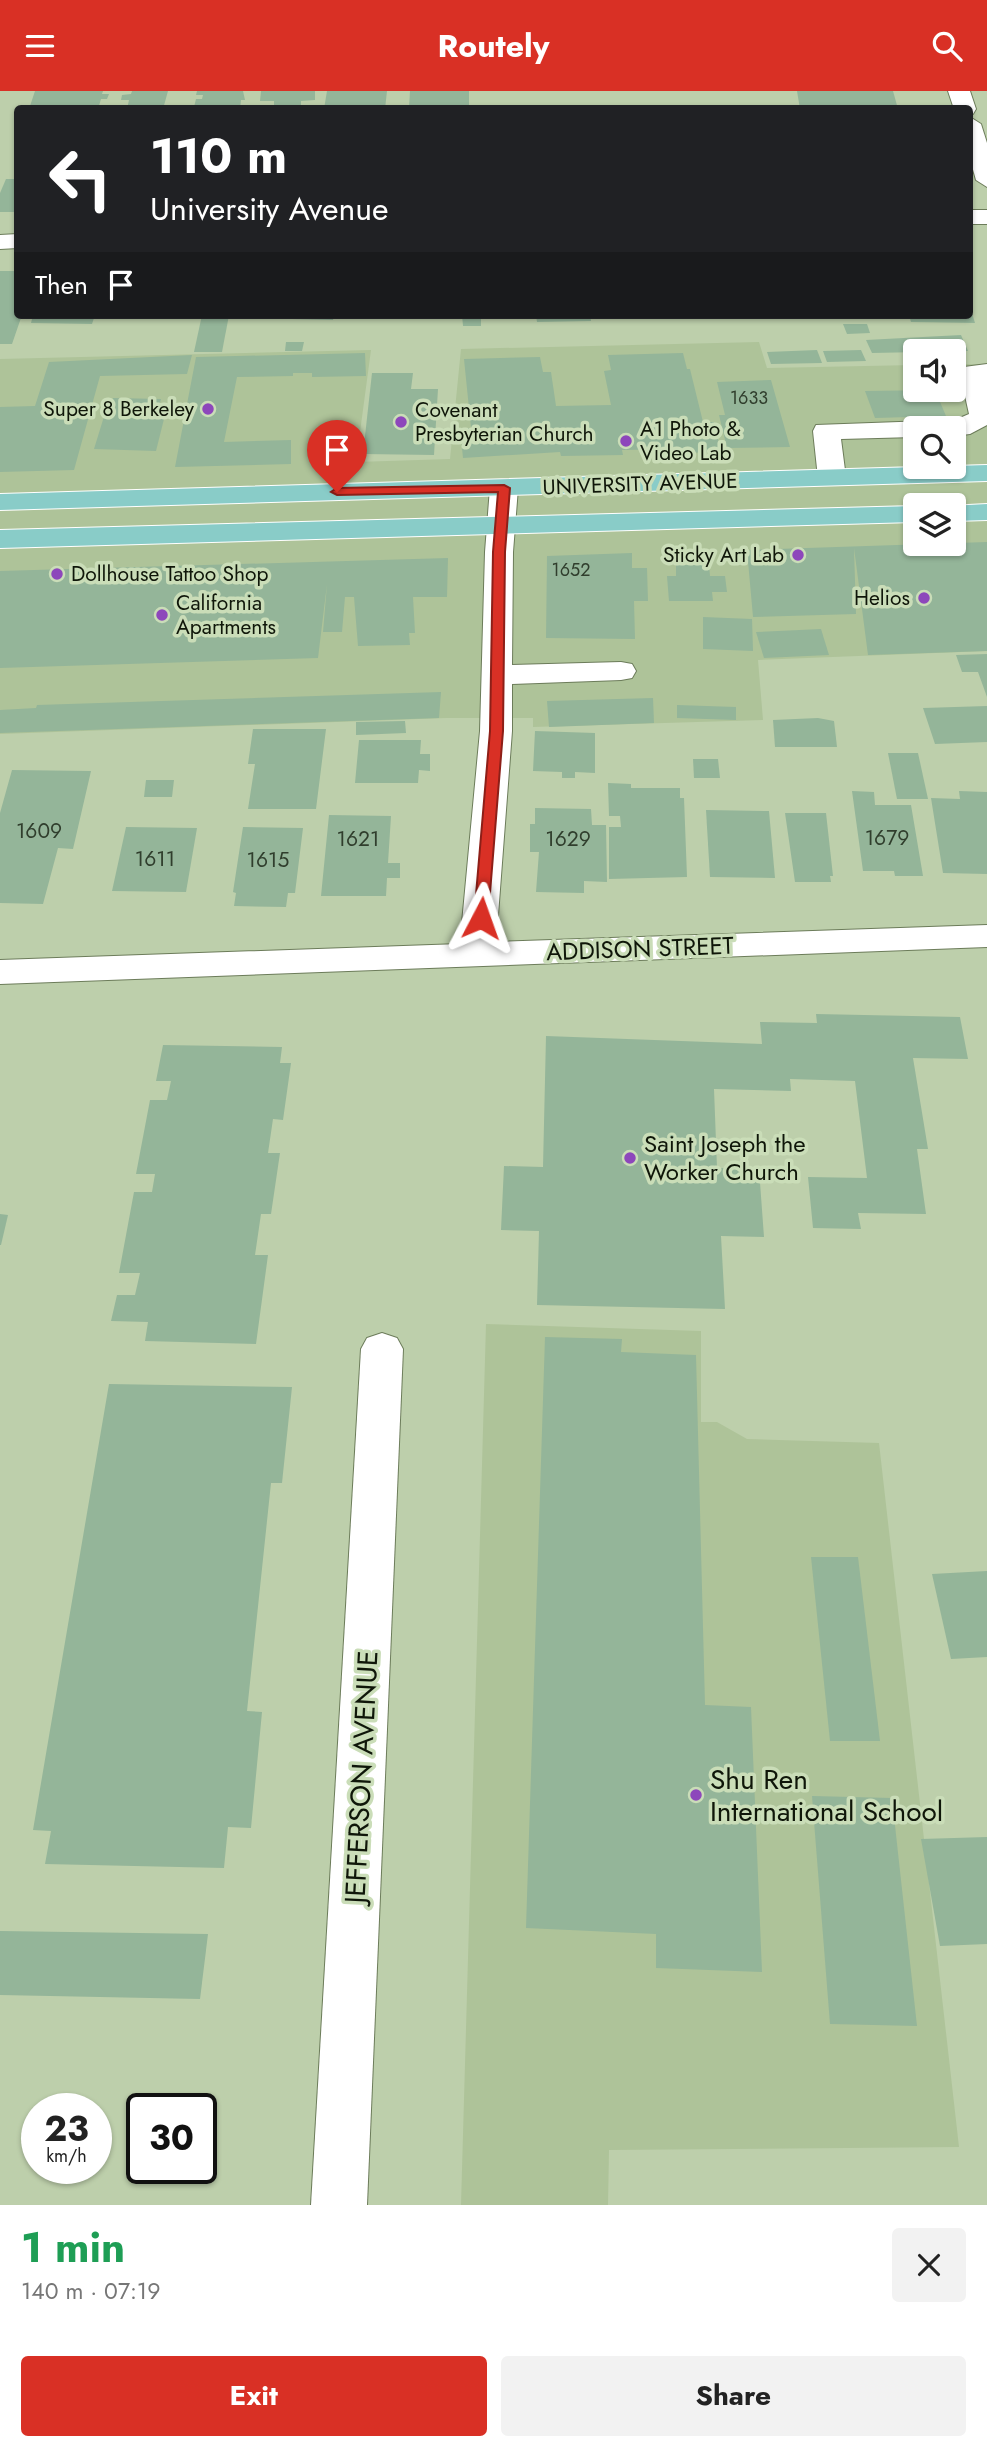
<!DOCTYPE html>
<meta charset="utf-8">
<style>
:root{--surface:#fff;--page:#f2f2f2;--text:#222;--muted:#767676;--accent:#d93025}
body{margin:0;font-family:Jost,sans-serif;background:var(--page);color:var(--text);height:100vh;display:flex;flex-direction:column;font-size:26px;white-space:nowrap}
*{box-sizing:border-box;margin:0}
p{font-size:23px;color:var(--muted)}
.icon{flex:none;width:38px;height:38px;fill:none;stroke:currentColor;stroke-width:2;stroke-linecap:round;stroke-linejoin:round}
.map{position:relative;height:2114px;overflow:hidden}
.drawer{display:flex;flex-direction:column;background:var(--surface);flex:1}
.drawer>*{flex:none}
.top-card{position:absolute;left:14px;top:14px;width:959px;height:214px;border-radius:7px;box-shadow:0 2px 5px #0004;background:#202124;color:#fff;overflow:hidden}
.controls{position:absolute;left:903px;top:248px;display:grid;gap:14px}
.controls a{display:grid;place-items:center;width:63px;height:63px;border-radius:7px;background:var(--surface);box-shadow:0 2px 5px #0004;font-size:35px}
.speed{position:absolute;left:21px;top:2002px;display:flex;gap:14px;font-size:35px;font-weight:700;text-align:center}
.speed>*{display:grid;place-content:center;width:91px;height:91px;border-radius:50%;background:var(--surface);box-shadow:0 2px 5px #0004;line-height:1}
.speed small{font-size:18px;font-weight:400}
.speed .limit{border:4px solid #111;border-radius:10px;background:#fff;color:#111}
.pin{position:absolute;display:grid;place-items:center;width:60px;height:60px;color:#fff;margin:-72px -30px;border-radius:50% 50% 50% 0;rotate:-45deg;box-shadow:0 0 7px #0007}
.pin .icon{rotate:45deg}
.me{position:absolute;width:77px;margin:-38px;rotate:4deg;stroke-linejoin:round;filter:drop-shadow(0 0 5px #0008)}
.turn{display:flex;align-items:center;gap:24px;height:147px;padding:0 21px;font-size:32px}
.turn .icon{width:91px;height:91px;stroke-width:2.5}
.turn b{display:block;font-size:49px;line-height:60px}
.then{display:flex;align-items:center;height:66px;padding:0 21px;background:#0003;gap:14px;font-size:26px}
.round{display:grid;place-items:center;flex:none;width:74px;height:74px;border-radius:7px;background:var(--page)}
.head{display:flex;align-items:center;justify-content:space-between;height:119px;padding:0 21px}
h1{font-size:42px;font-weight:700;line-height:52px;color:#1e9e55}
.button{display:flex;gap:14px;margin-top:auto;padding:14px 21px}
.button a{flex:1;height:80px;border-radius:7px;background:var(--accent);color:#fff;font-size:28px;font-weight:700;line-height:80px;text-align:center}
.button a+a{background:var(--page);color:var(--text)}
header{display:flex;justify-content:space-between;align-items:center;height:91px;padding:0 21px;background:var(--accent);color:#fff;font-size:32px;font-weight:700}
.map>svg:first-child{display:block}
.built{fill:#aec399;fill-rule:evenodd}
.building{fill:#94b599}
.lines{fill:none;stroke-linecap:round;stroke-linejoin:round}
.minor-casing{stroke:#6c7c5a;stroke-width:2}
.major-casing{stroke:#fff;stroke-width:2}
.minor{fill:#fff;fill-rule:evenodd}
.major{fill:#89ccc8;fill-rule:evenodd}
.route{fill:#d93025;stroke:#8d1f18;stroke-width:2}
.poi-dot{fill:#8d47bb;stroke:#caddb8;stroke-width:2.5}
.labels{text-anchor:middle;stroke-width:7;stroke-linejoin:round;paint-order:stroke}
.far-number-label{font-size:18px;fill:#303e2d}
.far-poi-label{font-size:21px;fill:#0f1609;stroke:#caddb8;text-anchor:start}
.far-street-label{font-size:21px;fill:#0f1609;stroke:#caddb8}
.number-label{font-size:21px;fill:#303e2d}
.street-label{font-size:24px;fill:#0f1609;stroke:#caddb8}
.poi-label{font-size:24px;fill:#0f1609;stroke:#caddb8;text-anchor:start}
.near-street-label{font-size:28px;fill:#0f1609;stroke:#caddb8}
.near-poi-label{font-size:28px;fill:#0f1609;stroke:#caddb8;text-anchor:start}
</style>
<header><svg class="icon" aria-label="menu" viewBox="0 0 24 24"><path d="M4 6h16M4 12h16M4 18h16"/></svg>Routely<svg class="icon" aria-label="search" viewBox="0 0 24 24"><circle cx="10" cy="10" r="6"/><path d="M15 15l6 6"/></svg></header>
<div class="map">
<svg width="987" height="2114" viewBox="0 0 987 2114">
<rect width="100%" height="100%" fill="#bdcfab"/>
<g class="built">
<path d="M759 251 767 277 915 274V299H954V273H987V560L758 569 763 629 533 636V627H446L0 643V268L371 259 356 371 450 368 461 258ZM915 338H954V376H915ZM915 415H954V453H915Z"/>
<polygon points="486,1233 701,1240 701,1331 717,1331 747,1348 879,1352 959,2056 609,2059 608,2114 461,2114"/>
</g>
<g class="building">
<polygon points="35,0 103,0 102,3 109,3 107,8 101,8 98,18 29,18"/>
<polygon points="132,0 168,0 163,18 127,18 129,9 121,9 122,4 131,3"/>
<polygon points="197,0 243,0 245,9 241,9 240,18 200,18 194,16 196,8 202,8 203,4 196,4"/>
<polygon points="261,0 315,0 315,9 301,10 301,17 274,17 274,10 260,10"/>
<polygon points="327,0 387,0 385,18 324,18"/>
<polygon points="410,0 469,0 469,18 409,18"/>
<polygon points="797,0 893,0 898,18 800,18"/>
<polygon points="6,88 18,88 18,121 0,121 0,102"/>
<polygon points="0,180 18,180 18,224 22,224 12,253 0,253"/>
<polygon points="970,216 975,232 911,231 909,224 970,224"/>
<polygon points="33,224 95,224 92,233 31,232"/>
<polygon points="202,224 229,224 222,261 194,261"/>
<polygon points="293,224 334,224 333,229 292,228"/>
<polygon points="462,224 481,224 481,235 463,235"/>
<polygon points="536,224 590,224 591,230 537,231"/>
<polygon points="843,233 867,233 870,242 847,243"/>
<polygon points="961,244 968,260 872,262 866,249"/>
<polygon points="286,251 304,251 302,260 285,260"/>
<polygon points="817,259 822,272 771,273 767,261"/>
<polygon points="861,259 866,270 827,271 823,260"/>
<polygon points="365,262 366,285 312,286 312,282 293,282 293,285 237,286 224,351 291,349 291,373 175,376 196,266"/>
<polygon points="683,262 687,278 690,278 703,331 714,331 721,361 683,362 682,358 622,359 623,364 561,365 560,361 463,367 460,337 471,337 464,268 540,266 543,281 551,281 556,315 611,314 604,280 611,279 608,264"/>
<polygon points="192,264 187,283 100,285 74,379 0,381 0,316 35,315 49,271"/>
<polygon points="372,282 413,282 411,298 438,298 434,364 363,363"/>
<polygon points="771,289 790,356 727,357 719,324 725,324 717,291"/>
<polygon points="935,299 946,325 875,327 865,300"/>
<polygon points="113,307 161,308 158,320 166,320 156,360 94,358 106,319 110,319"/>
<polygon points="987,451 987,560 868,564 854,457 856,523 753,526 747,459"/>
<polygon points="632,462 632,477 647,477 648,510 634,510 635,548 546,547 547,465"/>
<polygon points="448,467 447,506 413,506 415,542 409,542 410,554 358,555 354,506 345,506 342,541 323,541 327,493 318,567 0,577 0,480"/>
<polygon points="676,474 709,474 710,485 725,485 727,501 712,501 713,510 669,510 667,485 676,485"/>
<polygon points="703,526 752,528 753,560 703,558"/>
<polygon points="821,538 829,564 764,567 756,541"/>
<polygon points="987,563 987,606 978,581 962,581 956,564"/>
<polygon points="441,601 439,627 0,642 0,619 36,617 37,614"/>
<polygon points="653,607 654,632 549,636 547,610"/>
<polygon points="677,614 736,616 736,629 677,627"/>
<polygon points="987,615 987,651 935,653 923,617"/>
<polygon points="818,627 834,630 837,656 775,656 773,629"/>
<polygon points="405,630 406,642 356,644 356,631"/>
<polygon points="253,638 326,638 316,718 248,718 255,673 248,673"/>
<polygon points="535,640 595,642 595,682 575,681 575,687 562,687 562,681 533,680"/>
<polygon points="359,649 421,649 420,663 430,663 430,680 419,679 418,692 355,692"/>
<polygon points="888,662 918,662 928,708 897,708"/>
<polygon points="693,668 718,668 720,687 694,687"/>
<polygon points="12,679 91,680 73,758 58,757 43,813 0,812 0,722"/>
<polygon points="146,689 174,689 172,706 144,706"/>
<polygon points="608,692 631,693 631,697 680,697 680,707 684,707 687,786 609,788 609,736 621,736 620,725 609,725"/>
<polygon points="852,700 874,701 875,714 911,714 923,785 895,785 894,780 863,780"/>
<polygon points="959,700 987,701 987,783 943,782 931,707 960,708"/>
<polygon points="535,717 591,718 592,734 606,734 607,791 584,790 584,802 536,801 539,761 530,761 530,733 535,733"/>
<polygon points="706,719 769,720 775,787 710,786"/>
<polygon points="785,722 826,722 833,785 830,785 831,791 795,791"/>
<polygon points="329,724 391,725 388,772 400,772 400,787 387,787 386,805 321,805"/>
<polygon points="126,736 197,737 186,801 112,800"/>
<polygon points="243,736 303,737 295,802 288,802 286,816 234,815 236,802 233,801"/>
<polygon points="816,923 960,926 968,968 913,967 928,1058 917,1058 926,1123 858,1122 861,1138 813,1137 808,1086 867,1087 855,990 790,988 791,1000 714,998 717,1077 759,1078 764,1146 721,1145 725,1218 537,1214 539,1140 501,1139 504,1075 543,1076 546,945 762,953 760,931 817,932"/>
<polygon points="163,954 282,956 280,972 291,972 283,1029 273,1028 268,1062 280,1062 271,1123 261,1123 255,1164 268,1164 256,1253 145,1250 148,1231 111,1230 117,1204 135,1204 140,1182 119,1182 134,1101 152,1101 155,1083 136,1083 150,1009 167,1009 171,990 156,990"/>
<polygon points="0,1123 8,1124 1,1154 0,1154"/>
<polygon points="545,1246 622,1248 621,1261 696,1264 705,1614 751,1616 762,1881 656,1877 656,1843 526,1837"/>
<polygon points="109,1293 292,1296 282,1392 271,1392 247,1620 262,1621 251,1737 228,1736 224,1777 45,1773 51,1740 33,1739"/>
<polygon points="811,1466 858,1466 880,1650 830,1650"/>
<polygon points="987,1480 987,1566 951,1568 932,1483"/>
<polygon points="812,1705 892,1707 917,1935 830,1933"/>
<polygon points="987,1746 987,1853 940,1855 921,1748"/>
<polygon points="0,1840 208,1843 200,1908 0,1904"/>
</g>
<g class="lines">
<defs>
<g id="minor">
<polygon points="948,0 970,0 976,18 973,23 970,23 970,18 954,18"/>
<polygon points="970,26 981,33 987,52 987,96 976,89 970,68"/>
<rect x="970" y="119" width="17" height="14"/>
<polygon points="18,143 18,157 0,158 0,144"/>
<polygon points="987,273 987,334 970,343 954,345 954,338 915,338 915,346 841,348 846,387 842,393 822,393 818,387 813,340 816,334 955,329 969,323 960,282 964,276"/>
<polygon points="504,389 514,391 518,397 513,461 512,574 621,571 632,573 636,580 632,587 621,589 512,593 512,640 496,851 987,834 987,856 0,893 0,869 460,853 480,640 485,461 490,397 494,391"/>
<polygon points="382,1242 397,1247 403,1258 367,2114 311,2114 361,1258 367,1247"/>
</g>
<g id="major">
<polygon points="987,374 987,390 0,419 0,403"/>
<polygon points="987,413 987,429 954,430 954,415 949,415"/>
<polygon points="915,415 915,431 0,457 0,439"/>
</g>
</defs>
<use href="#minor" class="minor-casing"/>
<use href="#major" class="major-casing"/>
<use href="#minor" class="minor"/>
<use href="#major" class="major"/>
</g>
<polygon class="route" points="504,394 510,397 505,461 503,640 488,827 481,832 474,827 490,640 493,461 498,401 337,404 331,401 337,397"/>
<g class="poi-dot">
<circle cx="208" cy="318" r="7"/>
<circle cx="401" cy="331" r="7"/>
<circle cx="626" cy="350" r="7"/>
<circle cx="798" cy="464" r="7"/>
<circle cx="57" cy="483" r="7"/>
<circle cx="924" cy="507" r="7"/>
<circle cx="162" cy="524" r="7"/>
<circle cx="630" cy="1067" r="7"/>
<circle cx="696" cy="1704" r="7"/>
</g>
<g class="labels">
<g class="far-number-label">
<text x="749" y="313">1633</text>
<text x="571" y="485">1652</text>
</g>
<g class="far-poi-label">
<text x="194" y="325" text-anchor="end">Super 8 Berkeley</text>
<text x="415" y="326">Covenant<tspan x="415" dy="24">Presbyterian Church</tspan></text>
<text x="640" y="345">A1 Photo &amp;<tspan x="640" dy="24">Video Lab</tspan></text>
<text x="784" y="471" text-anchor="end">Sticky Art Lab</text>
<text x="71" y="490">Dollhouse Tattoo Shop</text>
<text x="910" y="514" text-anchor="end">Helios</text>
<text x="176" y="519">California<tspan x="176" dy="24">Apartments</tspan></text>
</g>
<g class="far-street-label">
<text transform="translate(640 393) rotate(-2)" y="7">UNIVERSITY AVENUE</text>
</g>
<g class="number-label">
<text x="39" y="747">1609</text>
<text x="887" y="754">1679</text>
<text x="358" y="755">1621</text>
<text x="568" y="755">1629</text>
<text x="155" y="775">1611</text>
<text x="268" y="776">1615</text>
</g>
<g class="street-label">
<text transform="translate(640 858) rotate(-2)" y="8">ADDISON STREET</text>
</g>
<g class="poi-label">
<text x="644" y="1061">Saint Joseph the<tspan x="644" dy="28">Worker Church</tspan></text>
</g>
<g class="near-street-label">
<text transform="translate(361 1686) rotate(-87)" y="10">JEFFERSON AVENUE</text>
</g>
<g class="near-poi-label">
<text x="710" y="1698">Shu Ren<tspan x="710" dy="32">International School</tspan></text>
</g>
</g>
</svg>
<div class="controls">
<a><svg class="icon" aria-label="sound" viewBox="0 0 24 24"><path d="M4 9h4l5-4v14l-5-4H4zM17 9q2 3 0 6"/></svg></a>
<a><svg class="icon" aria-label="search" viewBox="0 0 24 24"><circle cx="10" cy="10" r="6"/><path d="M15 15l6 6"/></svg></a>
<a><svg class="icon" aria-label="layers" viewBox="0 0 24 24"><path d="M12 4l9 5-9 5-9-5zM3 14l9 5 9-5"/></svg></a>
</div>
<div class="speed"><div>23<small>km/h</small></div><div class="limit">30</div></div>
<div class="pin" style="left:337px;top:401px;background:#d93025"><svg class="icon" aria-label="arrive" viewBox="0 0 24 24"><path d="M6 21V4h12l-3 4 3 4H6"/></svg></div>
<svg class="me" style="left:481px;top:827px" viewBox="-20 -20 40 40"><path d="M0-17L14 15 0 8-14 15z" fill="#d93025" stroke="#fff" stroke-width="4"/></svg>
<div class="top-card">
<div class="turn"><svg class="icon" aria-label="left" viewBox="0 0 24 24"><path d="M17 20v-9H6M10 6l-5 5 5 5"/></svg><div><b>110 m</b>University Avenue</div></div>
<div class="then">Then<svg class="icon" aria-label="arrive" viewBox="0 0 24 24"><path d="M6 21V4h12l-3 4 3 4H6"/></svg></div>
</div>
</div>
<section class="drawer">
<div class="head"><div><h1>1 min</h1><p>140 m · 07:19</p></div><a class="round"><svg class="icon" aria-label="close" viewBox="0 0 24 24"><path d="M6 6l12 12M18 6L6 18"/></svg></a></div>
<div class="button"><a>Exit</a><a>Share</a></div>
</section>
